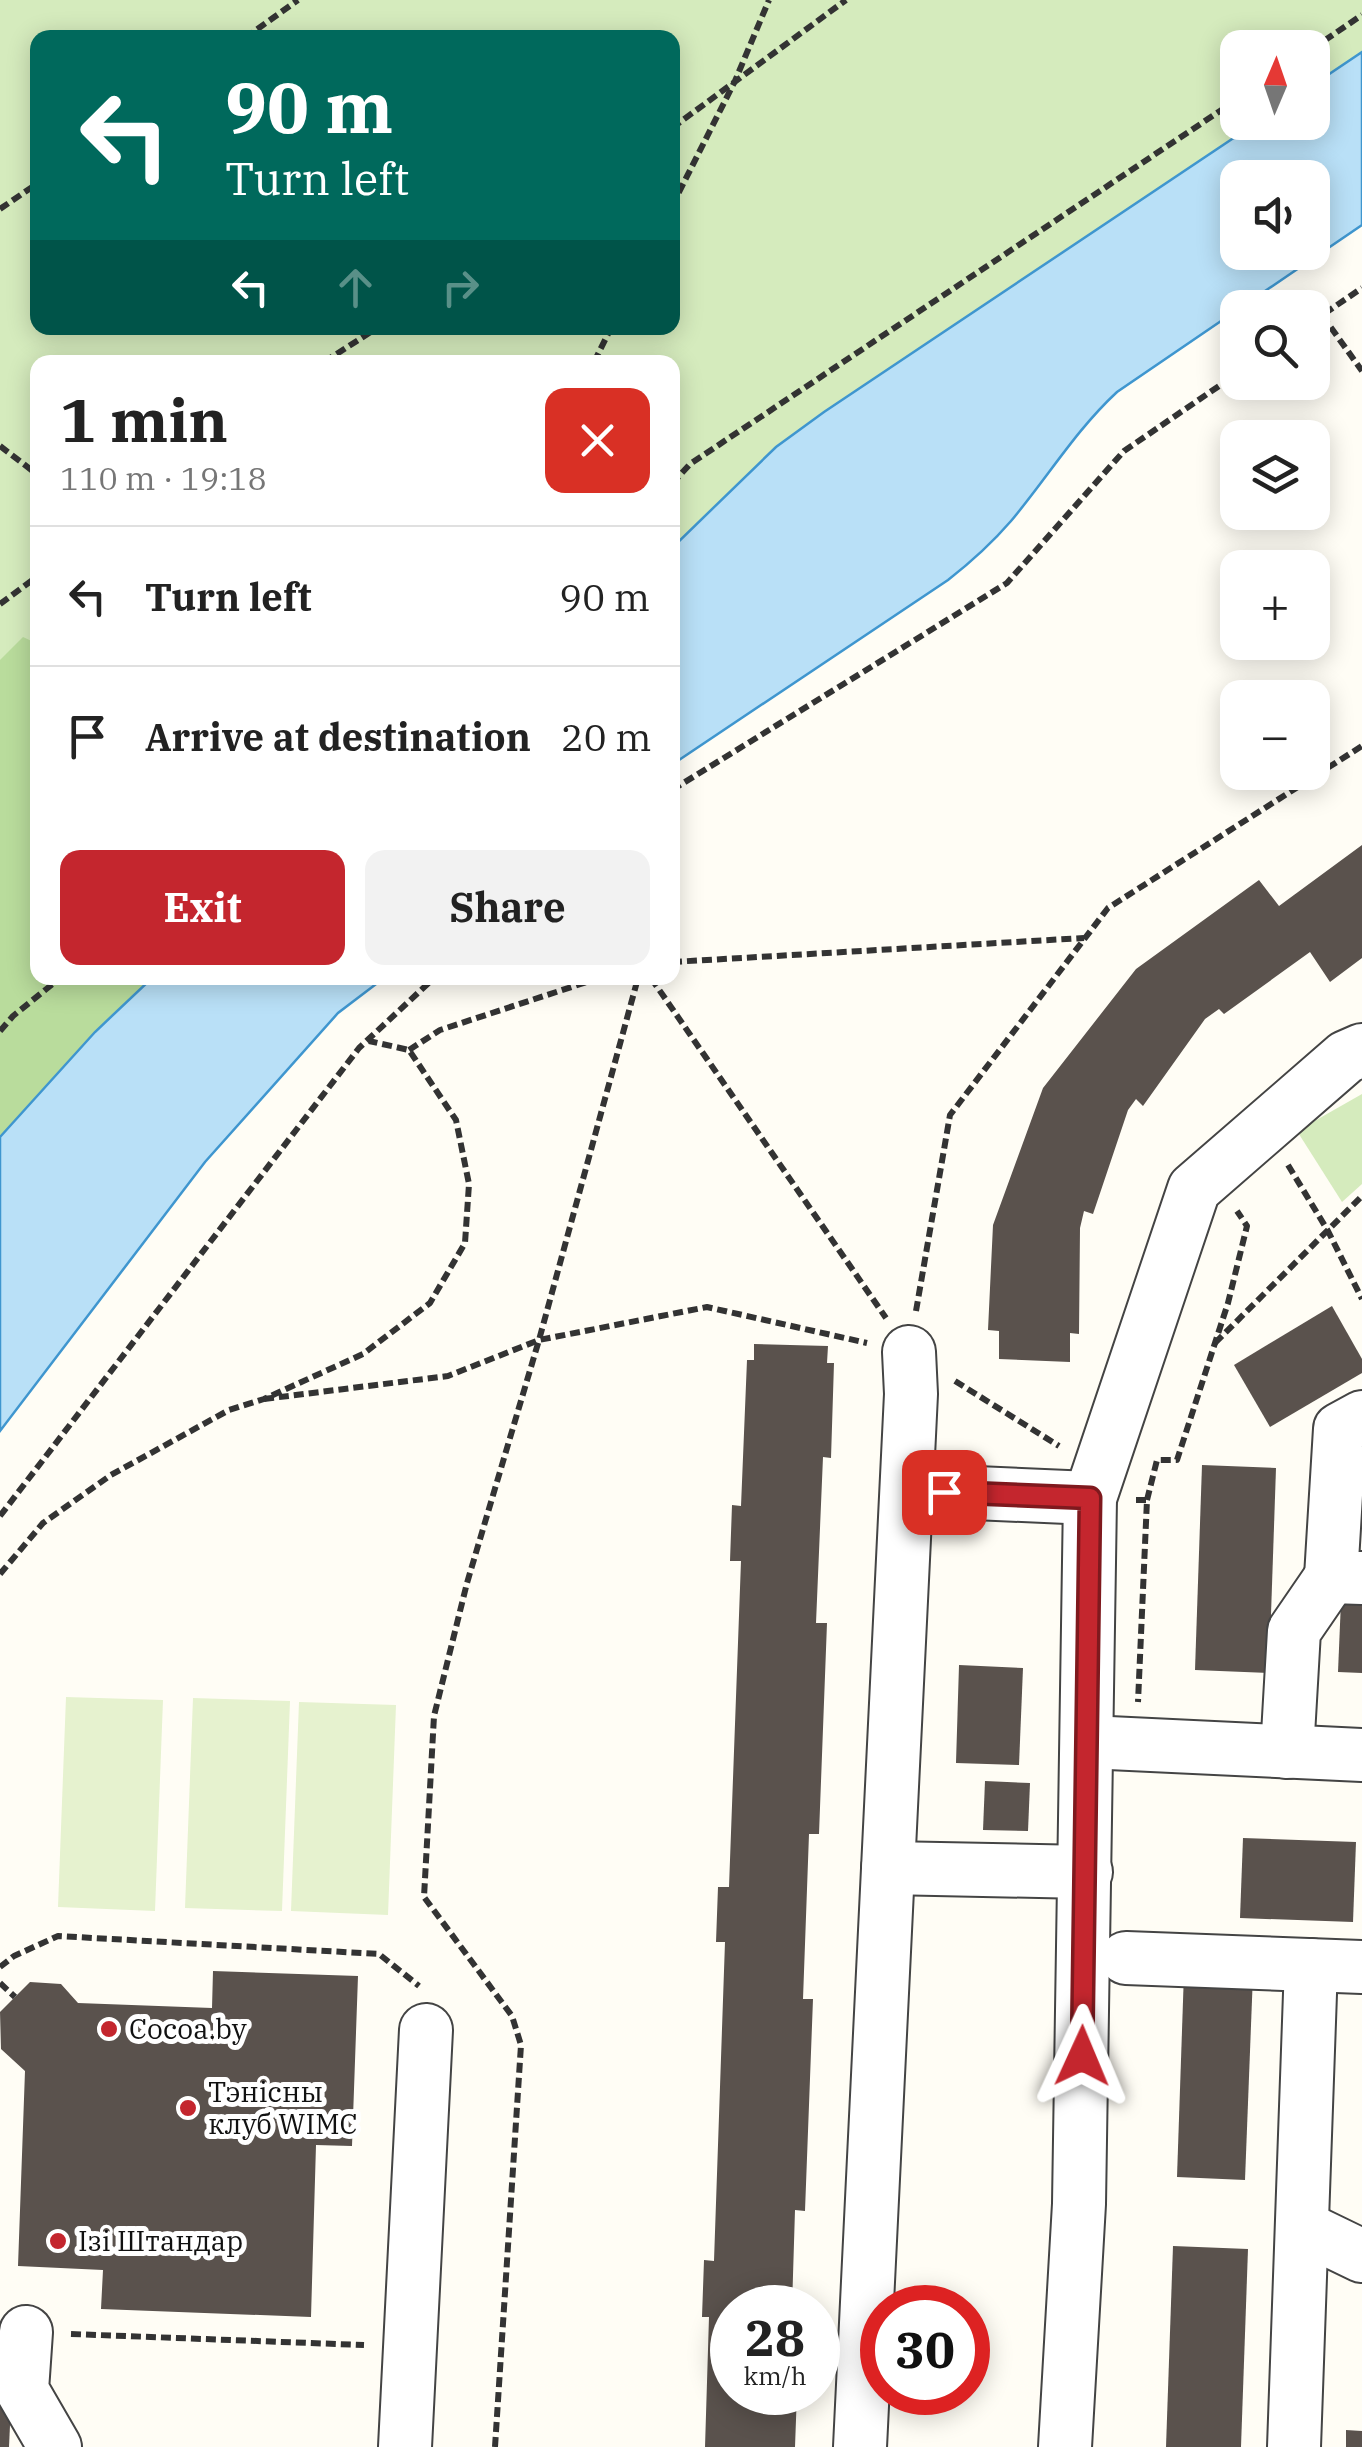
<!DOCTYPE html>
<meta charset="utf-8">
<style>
:root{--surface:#fff;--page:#f2f2f2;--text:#222;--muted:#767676;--line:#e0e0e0;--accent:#c4262e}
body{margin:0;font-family:"IBM Plex Serif",serif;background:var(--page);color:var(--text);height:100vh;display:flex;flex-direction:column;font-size:38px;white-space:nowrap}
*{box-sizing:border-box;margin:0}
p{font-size:32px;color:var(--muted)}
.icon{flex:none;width:55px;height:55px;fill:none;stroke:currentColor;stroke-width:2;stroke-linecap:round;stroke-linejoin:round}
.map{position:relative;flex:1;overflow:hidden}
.drawer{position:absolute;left:30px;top:355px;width:650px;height:630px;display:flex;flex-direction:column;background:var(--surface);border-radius:20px;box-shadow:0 5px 25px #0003}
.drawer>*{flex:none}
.hud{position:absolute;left:30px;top:30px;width:650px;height:305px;border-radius:20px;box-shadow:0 5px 25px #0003;background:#00695c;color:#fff;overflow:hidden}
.needle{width:65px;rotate:2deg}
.controls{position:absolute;left:1220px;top:30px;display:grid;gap:20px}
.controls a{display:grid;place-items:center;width:110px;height:110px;border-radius:20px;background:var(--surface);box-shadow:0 5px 25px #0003;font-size:50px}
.speed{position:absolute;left:710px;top:2285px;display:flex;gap:20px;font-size:50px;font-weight:700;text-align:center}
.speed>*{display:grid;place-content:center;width:130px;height:130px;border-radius:50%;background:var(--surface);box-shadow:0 5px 25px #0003;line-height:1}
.speed small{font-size:25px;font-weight:400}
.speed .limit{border:15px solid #d22;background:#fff;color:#111}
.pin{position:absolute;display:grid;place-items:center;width:85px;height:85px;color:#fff;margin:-42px;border-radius:20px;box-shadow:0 5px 15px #0006}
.me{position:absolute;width:110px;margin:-55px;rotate:1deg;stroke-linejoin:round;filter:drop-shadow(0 0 8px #0008)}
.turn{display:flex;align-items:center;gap:35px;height:210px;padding:0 30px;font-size:45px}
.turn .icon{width:130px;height:130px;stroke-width:2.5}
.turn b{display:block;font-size:70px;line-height:85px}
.lanes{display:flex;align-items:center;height:95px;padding:0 30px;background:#0003;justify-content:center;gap:50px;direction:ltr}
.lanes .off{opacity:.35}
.round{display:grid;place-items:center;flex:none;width:105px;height:105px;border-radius:20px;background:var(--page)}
.headline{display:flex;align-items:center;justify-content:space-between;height:170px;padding:0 30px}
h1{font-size:60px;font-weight:700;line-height:75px}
.button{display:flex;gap:20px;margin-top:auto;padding:20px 30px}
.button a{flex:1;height:115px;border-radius:20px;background:var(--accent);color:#fff;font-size:40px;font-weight:700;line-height:115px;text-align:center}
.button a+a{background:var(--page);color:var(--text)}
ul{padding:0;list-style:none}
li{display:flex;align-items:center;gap:30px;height:140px;padding:0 30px;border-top:2px solid var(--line)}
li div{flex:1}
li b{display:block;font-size:38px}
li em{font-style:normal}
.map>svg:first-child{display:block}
.green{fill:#d5ebbd;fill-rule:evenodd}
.forest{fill:#b9dc9c}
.pitch{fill:#e6f2cf}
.water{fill:#b9e0f7;stroke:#3f96cf;stroke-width:2.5;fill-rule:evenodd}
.building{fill:#5a524d}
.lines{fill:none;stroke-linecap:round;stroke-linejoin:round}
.minor-casing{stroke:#444;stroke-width:56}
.path{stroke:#333;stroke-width:6;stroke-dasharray:10 5;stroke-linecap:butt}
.minor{stroke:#fff;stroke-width:52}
.route-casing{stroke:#7f191e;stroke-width:25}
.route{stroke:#c4262e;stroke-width:18}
.poi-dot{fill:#c4262e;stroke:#fff;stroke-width:4}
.labels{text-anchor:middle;stroke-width:10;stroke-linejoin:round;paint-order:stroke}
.poi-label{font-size:28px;fill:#111;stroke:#fff;text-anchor:start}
</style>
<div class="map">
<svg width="1362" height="2447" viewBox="0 0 1362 2447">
<rect width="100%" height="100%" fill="#fffdf5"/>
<g class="green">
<path d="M0 0H1362V52L1313 85 1312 48H1238V122L1256 123 824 412 776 447 673 547 672 362H38V978H152L0 1137ZM38 38H672V328H38Z"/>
<polygon points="1362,1094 1362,1184 1342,1202 1297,1131"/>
</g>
<polygon class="forest" points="23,637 38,644 38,978 152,978 95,1032 0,1137 0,660"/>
<g class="pitch">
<polygon points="66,1697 163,1700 155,1911 58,1907"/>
<polygon points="193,1698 290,1701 282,1911 185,1908"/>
<polygon points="299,1702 396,1705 388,1915 291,1911"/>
</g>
<g class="water">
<path d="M1362 52V225L1117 392C1075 431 1048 477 1011 521 992 543 971 562 948 580L673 764V547L776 447 824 412 1256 123 1312 122 1313 85ZM1238 178H1312V252H1238Z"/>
<polygon points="152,978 384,978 338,1013 205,1162 0,1431 0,1137 95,1032"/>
</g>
<g class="building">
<polygon points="1362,845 1362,958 1330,982 1310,952 1224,1014 1219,1009 1205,1019 1143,1106 1136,1099 1128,1110 1093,1214 1084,1211 1080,1228 1079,1334 1070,1333 1070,1362 999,1359 999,1331 988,1330 993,1225 1043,1088 1136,969 1259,880 1279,906"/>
<polygon points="1332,1306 1362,1359 1362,1373 1270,1427 1234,1365"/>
<polygon points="754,1344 828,1346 827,1363 834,1363 831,1458 823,1457 816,1623 827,1623 819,1834 809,1834 803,1999 813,1999 805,2211 795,2210 792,2308 732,2308 732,2392 797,2392 795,2447 705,2447 709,2317 702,2317 704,2260 714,2261 725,1942 716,1942 718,1887 729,1887 741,1561 730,1561 732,1505 741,1506 747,1360 754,1360"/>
<polygon points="1202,1465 1276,1468 1269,1673 1195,1670"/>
<polygon points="1341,1601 1362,1601 1362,1673 1338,1672"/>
<polygon points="959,1665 1023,1668 1019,1765 956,1763"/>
<polygon points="985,1781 1030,1783 1028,1831 983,1830"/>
<polygon points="1243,1838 1356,1842 1353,1922 1240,1918"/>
<polygon points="213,1971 358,1976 352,2146 316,2145 311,2317 101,2309 103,2270 18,2266 25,2071 1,2049 0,2012 30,1982 61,1984 78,2003 212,2008"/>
<polygon points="1184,1972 1253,1974 1245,2180 1177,2177"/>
<polygon points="1173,2246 1248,2249 1241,2447 1166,2447"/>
<polygon points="0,2402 11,2403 9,2447 0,2447"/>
<polygon points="1346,2430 1362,2431 1362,2447 1346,2447"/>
</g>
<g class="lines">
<defs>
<g id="minor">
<polyline points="1362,1417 1340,1429 1331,1577 1362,1578"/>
<polyline points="907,1490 1090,1498"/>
<polyline points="1088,1742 1362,1755"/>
<polyline points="1287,1752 1294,1631 1331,1577"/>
<polyline points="888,1868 1086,1872"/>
<polyline points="1126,1958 1362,1967"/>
<polyline points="1302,2227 1362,2256"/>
<polyline points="26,2332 22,2390 55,2447"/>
<polyline points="405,2447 426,2030"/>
<polyline points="860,2447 911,1394 909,1352"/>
<polyline points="1065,2447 1079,2204 1090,1498 1194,1189 1346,1057 1362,1050"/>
<polyline points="1294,2447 1311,1965"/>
</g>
</defs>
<use href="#minor" class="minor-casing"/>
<g class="path">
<polyline points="245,38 298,0"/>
<polyline points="1312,49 1362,15"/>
<polyline points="672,128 846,0"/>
<polyline points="672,206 735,81 769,0"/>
<polyline points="0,209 38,183"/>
<polyline points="1322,315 1362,371"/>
<polyline points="1312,322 1362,288"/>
<polyline points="324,362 377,328"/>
<polyline points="594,362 611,328"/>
<polyline points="0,446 38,475"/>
<polyline points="672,484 690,464 1238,99"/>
<polyline points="0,604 38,576"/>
<polyline points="672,790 1007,583 1124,451 1238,373"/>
<polyline points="672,962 1084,938"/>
<polyline points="651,978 886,1318"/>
<polyline points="0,1031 13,1016 60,978"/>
<polyline points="409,1050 440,1030 599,978"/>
<polyline points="1288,1165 1328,1231 1362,1299"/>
<polyline points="916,1311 950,1115 1108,908 1362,746"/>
<polyline points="1215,1343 1362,1196"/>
<polyline points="955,1381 1059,1446"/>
<polyline points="264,1399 448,1376 539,1340 707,1307 867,1343"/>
<polyline points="1136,1500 1147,1500 1138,1702"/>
<polyline points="1147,1500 1157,1460 1177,1460 1228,1303 1247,1226 1237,1211"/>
<polyline points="0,1516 359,1048 434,978"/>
<polyline points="0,1574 43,1523 111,1475 229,1410 264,1399 363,1354 430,1303 465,1243 469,1184 456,1120 409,1050 369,1041"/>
<polyline points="0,1967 14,1956 58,1936 379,1954 419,1986"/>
<polyline points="0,1983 15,1997"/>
<polyline points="71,2334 364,2345"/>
<polyline points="495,2447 521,2045 512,2016 424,1897 434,1716 467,1583 539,1340 638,978"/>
</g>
<use href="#minor" class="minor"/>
</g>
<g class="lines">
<defs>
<polyline id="route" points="944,1492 1090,1498 1082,2056"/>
</defs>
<use href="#route" class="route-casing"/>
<use href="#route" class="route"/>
</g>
<g class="poi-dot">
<circle cx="109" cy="2029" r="10"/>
<circle cx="188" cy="2108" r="10"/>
<circle cx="58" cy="2241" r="10"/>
</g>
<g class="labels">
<g class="poi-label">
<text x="129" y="2039">Cocoa.by</text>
<text x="208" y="2102">Тэнісны<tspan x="208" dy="32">клуб WIMC</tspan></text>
<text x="78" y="2251">Ізі Штандар</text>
</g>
</g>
</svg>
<div class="controls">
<a><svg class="needle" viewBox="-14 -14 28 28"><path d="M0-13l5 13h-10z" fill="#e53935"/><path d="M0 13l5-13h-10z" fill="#767676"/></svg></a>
<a><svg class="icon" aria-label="sound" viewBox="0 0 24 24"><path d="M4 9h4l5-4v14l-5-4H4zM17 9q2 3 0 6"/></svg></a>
<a><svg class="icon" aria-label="search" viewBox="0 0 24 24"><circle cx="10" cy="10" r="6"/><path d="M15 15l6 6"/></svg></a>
<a><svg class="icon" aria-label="layers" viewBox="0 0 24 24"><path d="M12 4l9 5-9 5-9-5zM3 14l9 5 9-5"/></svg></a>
<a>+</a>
<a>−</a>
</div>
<div class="speed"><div>28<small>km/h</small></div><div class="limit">30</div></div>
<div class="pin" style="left:944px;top:1492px;background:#d93025"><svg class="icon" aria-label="arrive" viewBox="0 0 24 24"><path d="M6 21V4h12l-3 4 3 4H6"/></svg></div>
<svg class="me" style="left:1082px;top:2056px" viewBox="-20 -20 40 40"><path d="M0-17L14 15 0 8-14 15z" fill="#c4262e" stroke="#fff" stroke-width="4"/></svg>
<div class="hud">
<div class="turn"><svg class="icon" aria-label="left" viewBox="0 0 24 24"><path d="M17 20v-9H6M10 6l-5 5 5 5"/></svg><div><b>90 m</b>Turn left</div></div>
<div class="lanes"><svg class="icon" aria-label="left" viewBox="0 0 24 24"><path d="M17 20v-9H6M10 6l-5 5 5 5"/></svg><svg class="icon off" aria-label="ahead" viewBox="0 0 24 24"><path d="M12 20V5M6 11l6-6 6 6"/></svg><svg class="icon off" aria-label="right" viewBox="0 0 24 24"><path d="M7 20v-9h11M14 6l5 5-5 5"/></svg></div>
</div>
<section class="drawer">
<div class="headline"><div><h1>1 min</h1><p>110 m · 19:18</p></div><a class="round" style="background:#d93025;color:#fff"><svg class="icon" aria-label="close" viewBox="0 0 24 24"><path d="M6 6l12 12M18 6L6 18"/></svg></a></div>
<ul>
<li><svg class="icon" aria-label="left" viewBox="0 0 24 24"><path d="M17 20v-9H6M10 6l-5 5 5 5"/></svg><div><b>Turn left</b></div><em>90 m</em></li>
<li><svg class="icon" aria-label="arrive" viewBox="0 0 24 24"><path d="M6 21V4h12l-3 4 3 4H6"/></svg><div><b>Arrive at destination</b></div><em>20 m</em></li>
</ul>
<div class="button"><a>Exit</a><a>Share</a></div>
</section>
</div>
